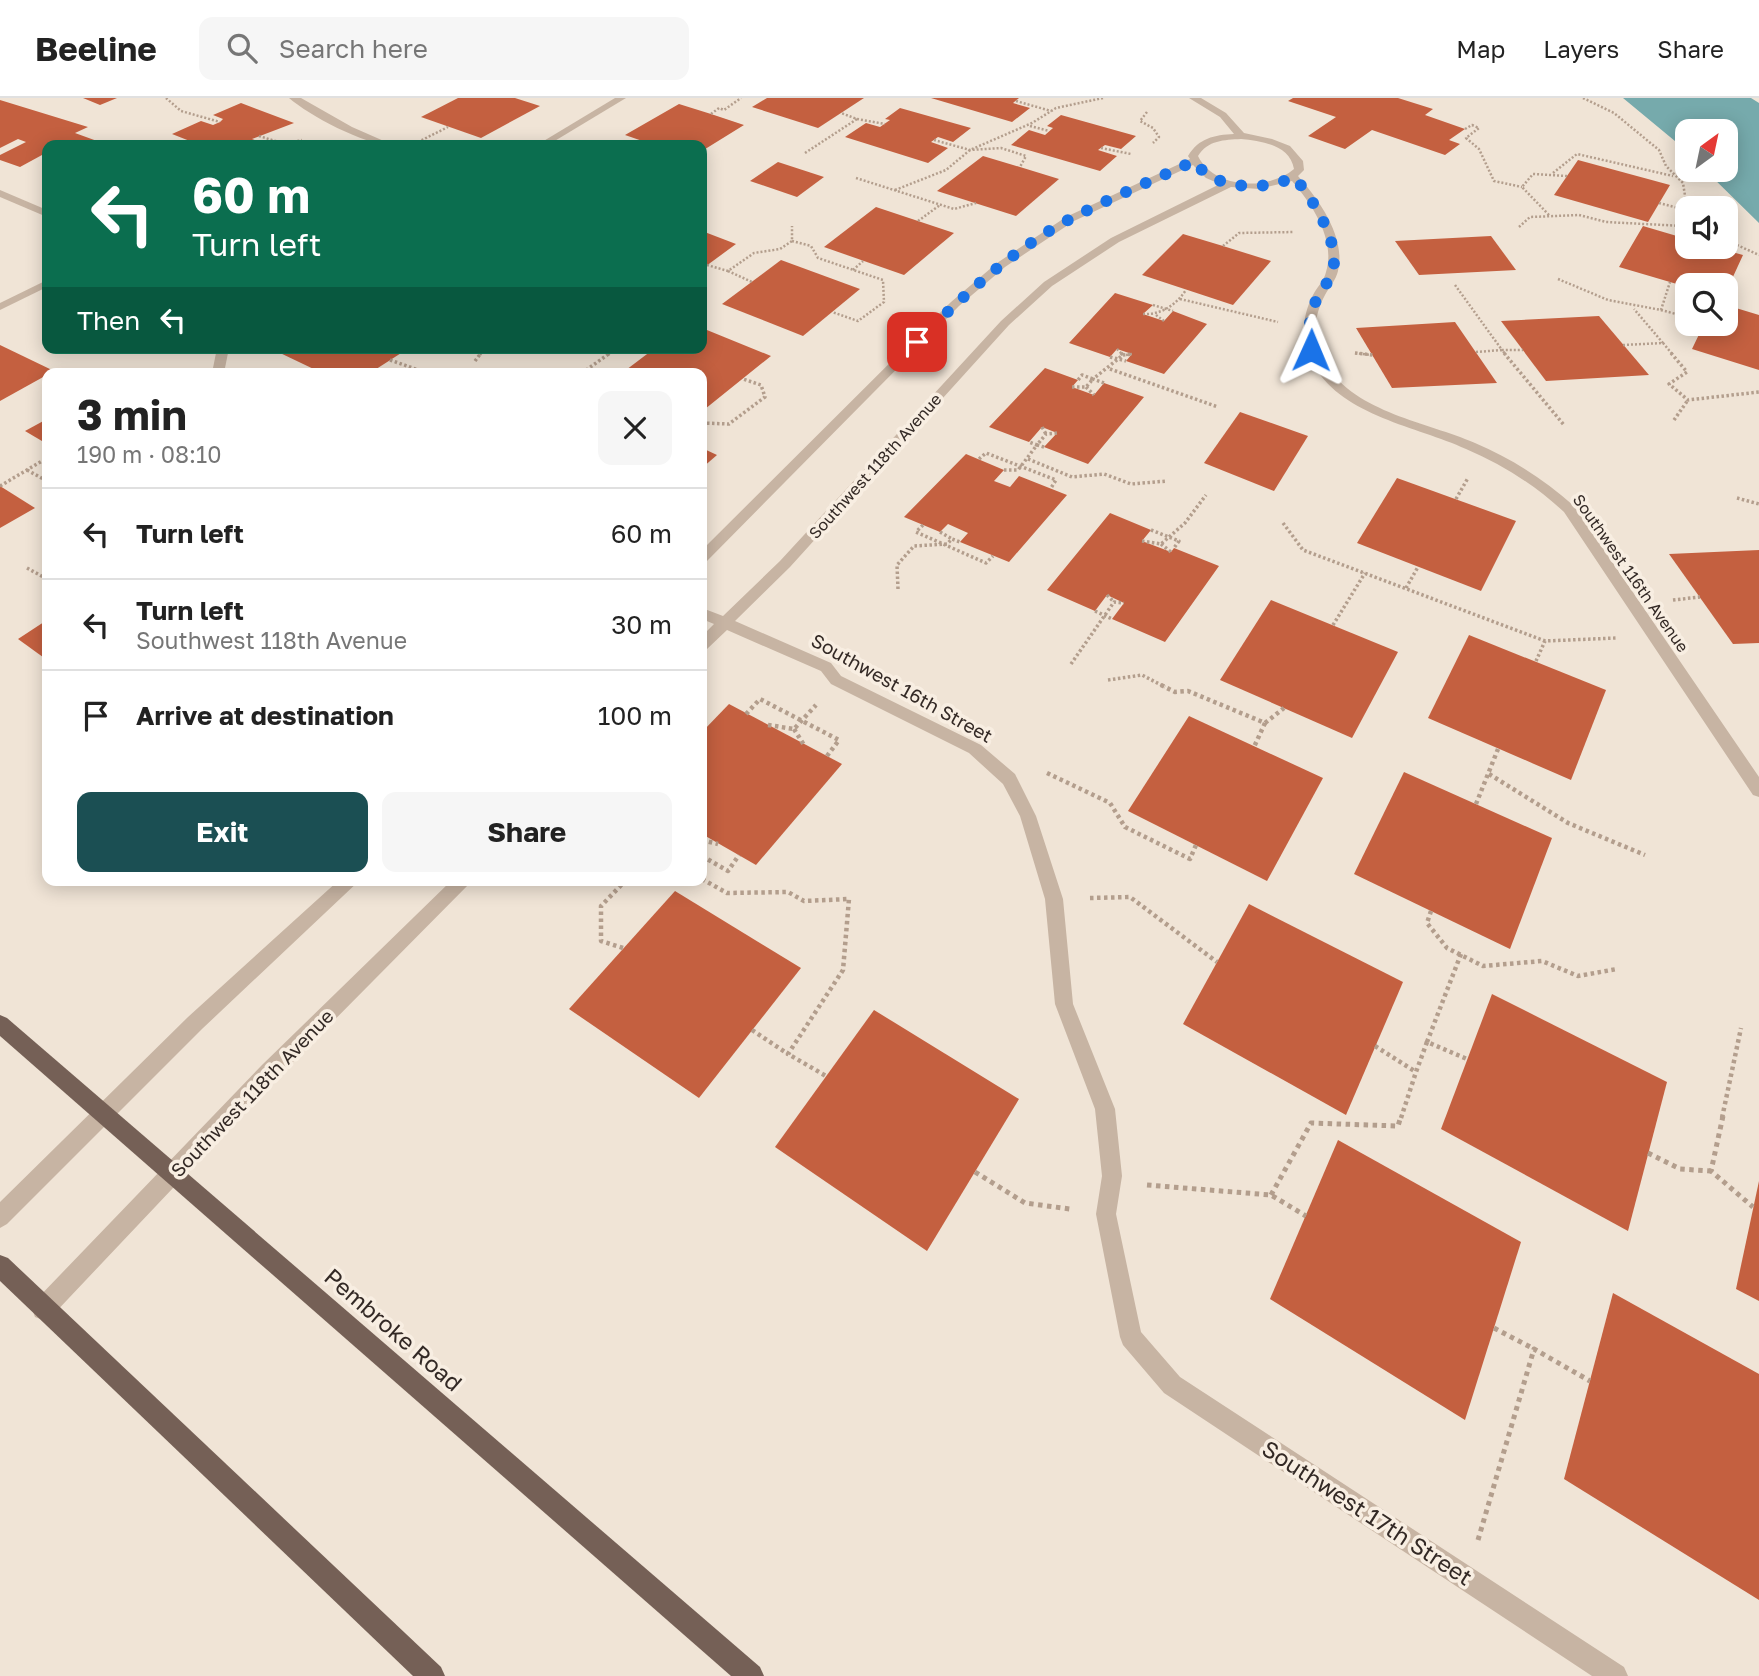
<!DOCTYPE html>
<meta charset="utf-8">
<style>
:root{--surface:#fff;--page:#f6f6f6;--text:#222;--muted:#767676;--line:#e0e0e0;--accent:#1b4f53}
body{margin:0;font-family:"Golos Text",sans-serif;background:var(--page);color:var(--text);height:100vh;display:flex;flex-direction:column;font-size:26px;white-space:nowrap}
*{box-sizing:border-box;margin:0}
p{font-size:23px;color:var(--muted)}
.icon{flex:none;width:38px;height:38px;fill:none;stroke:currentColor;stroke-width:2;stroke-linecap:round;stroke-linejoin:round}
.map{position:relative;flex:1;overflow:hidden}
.panel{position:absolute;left:42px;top:270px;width:665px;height:518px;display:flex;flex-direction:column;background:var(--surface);border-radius:14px;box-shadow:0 4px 18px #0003}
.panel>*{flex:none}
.banner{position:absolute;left:42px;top:42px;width:665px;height:214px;border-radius:14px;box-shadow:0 4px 18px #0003;background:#0b6e4f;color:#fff;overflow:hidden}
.needle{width:46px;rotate:33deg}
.buttons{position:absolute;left:1675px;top:21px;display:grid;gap:14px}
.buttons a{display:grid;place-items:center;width:63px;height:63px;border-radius:14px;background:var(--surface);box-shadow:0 4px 18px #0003;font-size:35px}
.pin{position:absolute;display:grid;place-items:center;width:60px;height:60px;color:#fff;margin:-30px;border-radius:14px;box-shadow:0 4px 10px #0006}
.me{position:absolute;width:77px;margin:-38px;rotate:1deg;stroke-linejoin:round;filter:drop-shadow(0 0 5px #0008)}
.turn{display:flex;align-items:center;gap:24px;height:147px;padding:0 35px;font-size:32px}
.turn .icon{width:91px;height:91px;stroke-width:2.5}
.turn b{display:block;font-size:49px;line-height:60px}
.then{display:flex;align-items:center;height:66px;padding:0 35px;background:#0003;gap:14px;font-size:26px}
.round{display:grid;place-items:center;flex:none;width:74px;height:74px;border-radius:14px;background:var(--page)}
.headline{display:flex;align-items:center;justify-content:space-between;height:119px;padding:0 35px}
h1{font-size:42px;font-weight:700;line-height:52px}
.button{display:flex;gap:14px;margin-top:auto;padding:14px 35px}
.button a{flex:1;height:80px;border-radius:14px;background:var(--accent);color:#fff;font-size:28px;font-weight:700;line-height:80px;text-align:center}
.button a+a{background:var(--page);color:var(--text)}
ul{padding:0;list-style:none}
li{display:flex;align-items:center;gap:21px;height:91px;padding:0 35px;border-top:2px solid var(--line)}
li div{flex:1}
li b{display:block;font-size:26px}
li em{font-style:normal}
header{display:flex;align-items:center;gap:42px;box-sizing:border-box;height:98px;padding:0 35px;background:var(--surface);border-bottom:2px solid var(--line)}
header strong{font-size:33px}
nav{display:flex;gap:38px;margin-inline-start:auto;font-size:24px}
.search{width:490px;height:63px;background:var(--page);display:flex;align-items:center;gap:18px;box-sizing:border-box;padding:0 24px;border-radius:14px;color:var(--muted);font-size:26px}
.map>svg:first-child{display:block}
.water{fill:#76aaac}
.building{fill:#c46040}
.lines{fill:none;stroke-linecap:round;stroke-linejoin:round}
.path-far3{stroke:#b39e8d;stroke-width:2.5;stroke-dasharray:2 2;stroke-linecap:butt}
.path-far2{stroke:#b39e8d;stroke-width:3.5;stroke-dasharray:2.5 2.5;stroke-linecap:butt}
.path-far1{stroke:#b39e8d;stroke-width:4.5;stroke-dasharray:3.5 3.5;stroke-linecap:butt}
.path{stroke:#b39e8d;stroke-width:5;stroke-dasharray:4.5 4.5;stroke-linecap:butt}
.minor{fill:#c7b4a3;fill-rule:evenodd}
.major{fill:#756056;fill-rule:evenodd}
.route{stroke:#1a73e8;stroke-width:12;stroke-dasharray:0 21.6}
.labels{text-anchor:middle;stroke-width:7;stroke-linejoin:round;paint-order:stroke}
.far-street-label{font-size:16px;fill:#332925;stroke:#f8eee2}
.street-label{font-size:19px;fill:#332925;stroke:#f8eee2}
.near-street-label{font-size:23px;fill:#332925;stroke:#f8eee2}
</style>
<header>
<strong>Beeline</strong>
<div class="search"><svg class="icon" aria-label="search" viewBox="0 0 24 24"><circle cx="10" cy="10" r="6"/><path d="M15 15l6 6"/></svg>Search here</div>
<nav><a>Map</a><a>Layers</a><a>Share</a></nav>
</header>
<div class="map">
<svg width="1759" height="1578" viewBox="0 0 1759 1578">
<rect width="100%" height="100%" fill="#f0e4d6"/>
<polygon class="water" points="1623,0 1751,0 1759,5 1759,125 1705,72 1726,72 1726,33 1687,33 1687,53"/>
<g class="building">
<polygon points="83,0 117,0 100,7"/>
<polygon points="458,0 515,0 540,8 481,40 421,19"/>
<polygon points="767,0 864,0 818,30 752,9"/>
<polygon points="931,0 1019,0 1013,5 1030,10 1012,24"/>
<polygon points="1293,0 1398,0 1433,11 1425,17 1465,31 1449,42 1460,46 1445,57 1372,32 1345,51 1308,38 1336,19 1288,3"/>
<polygon points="0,2 88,29 75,35 97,43 88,47 47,47 47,59 42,57 20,69 0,62 0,57 26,44 18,41 0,50"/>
<polygon points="241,5 294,25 252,41 267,47 200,47 172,36 201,23 213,27 220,24 223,21 213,17"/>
<polygon points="679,6 711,16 744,27 702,53 702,47 654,47 625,37"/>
<polygon points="900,10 971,30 953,44 938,39 931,44 948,50 928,65 845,39 866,25 880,29 890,22 885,21"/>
<polygon points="1061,17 1136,38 1121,51 1105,47 1098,52 1117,58 1100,73 1011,47 1029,32 1045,37 1053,30 1047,28"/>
<polygon points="983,58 1020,69 1059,81 1016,118 937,93"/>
<polygon points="1578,62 1670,87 1648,124 1554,97"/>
<polygon points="778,64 824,79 797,99 750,83"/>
<polygon points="876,109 954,135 904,177 824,149"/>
<polygon points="1643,128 1687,141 1687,149 1714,149 1743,157 1726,194 1726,187 1687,189 1619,169"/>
<polygon points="702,133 736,146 702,171"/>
<polygon points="1183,136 1223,148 1271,163 1233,207 1142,177"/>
<polygon points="1491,138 1516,172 1419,177 1395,143"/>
<polygon points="781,162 860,191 803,238 722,206"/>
<polygon points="1115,195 1153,207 1143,216 1164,223 1173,213 1207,226 1164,276 1126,263 1132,256 1117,251 1110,259 1069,245"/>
<polygon points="1726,207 1759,217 1759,272 1692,251 1704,226 1726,226"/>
<polygon points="1599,218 1649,277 1546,283 1501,223"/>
<polygon points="1455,224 1497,285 1392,290 1356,230"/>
<polygon points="702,230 771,258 705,311 702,310 702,275 622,275 655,250 702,250"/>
<polygon points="0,247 54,273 0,303"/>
<polygon points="283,250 409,250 370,275 322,275 278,254"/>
<polygon points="1045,270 1078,282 1072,289 1094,297 1104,285 1144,299 1088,366 1044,349 1057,335 1042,329 1029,344 989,329"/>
<polygon points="1240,314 1308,338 1274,393 1204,365"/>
<polygon points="47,321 47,346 25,333"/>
<polygon points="702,350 717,357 702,370"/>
<polygon points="966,356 1004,372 994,383 1010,389 1019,378 1067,397 1009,464 960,444 968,435 948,426 940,434 904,419"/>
<polygon points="1397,380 1516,423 1481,493 1357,445"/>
<polygon points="0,388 35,410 0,430"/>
<polygon points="1110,415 1151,432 1142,443 1171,454 1174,450 1219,468 1165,544 1112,521 1124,505 1107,497 1095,513 1047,492"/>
<polygon points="1759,452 1759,545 1733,546 1669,456"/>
<polygon points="1271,502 1398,554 1352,640 1220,582"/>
<polygon points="47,522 47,562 18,541"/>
<polygon points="1469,537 1606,592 1571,682 1428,620"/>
<polygon points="729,606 842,666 756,767 702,736 702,634"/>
<polygon points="1189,618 1323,680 1267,783 1128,713"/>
<polygon points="1404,674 1552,740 1510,851 1354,776"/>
<polygon points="675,793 801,870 699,1000 569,911"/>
<polygon points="1249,806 1403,884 1346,1017 1183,926"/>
<polygon points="1492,896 1667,984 1628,1133 1441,1031"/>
<polygon points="874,912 1019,1001 927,1153 775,1049"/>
<polygon points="1338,1042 1521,1144 1465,1322 1270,1201"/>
<polygon points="1759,1083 1759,1203 1736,1191"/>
<polygon points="1613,1195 1759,1276 1759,1502 1564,1381"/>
</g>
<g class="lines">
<g class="path-far3">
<polyline points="166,0 181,13 220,24"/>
<polyline points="1583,0 1614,15 1659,52 1666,68 1683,85 1686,104 1678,110 1679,121 1687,130"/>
<polyline points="1016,3 1051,13"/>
<polyline points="1147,14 1140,23 1153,30 1159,39 1153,45"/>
<polyline points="711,16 719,10 724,12 741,0"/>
<polyline points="857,21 885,26"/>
<polyline points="1030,28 1049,33"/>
<polyline points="1465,31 1472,27 1479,30 1466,40 1479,51 1494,83 1522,89"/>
<polyline points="259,38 285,46 302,42"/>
<polyline points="934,42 970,52 1001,50 1026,58 1020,69"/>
<polyline points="418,44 448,29"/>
<polyline points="1101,50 1131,56"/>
<polyline points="805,55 857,21 841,15"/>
<polyline points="1553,75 1577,56 1673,78"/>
<polyline points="856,80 954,111 976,105"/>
<polyline points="895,92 946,72 970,52 1032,25 1056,10 1103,0"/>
<polyline points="1659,105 1678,110"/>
<polyline points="1549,117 1522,89 1533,76 1567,78"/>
<polyline points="918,123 940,107"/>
<polyline points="1519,129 1530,119 1579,117 1606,124 1683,128"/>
<polyline points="1726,142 1759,157"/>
<polyline points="792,143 811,148 818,160 883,182 884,204 858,223 832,214"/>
<polyline points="1223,148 1239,135 1294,134"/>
<polyline points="707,167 728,173 754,155 780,151 792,143 792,128"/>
<polyline points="853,172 863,163"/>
<polyline points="728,173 752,184"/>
<polyline points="1558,181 1608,202 1661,212 1670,184"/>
<polyline points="1455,187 1502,252 1523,252"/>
<polyline points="1180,201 1278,224"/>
<polyline points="1153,207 1173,213"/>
<polyline points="1661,212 1687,219"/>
<path d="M1143 216C1161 217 1176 207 1186 192"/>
<polyline points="1156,217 1164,223"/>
<polyline points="1663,245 1673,257"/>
<polyline points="1623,247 1663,245 1634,211"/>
<polyline points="1117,251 1123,257"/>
<polyline points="1476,254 1502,252 1506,257"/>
<polyline points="1355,255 1370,257"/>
<polyline points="480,257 485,250"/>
<polyline points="608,257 617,250"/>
<polyline points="1126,257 1132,256"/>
</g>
<g class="path-far2">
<polyline points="1121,255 1123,257"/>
<polyline points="1355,255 1373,257"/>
<polyline points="1504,255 1564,327"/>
<polyline points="1671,255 1687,274 1669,286 1688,302 1759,294"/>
<polyline points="1110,259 1126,263"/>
<polyline points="390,262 427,275"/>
<polyline points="475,263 481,255"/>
<polyline points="1110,271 1218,309"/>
<polyline points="582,275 610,255"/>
<polyline points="1104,285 1093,281 1123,257 1132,256"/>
<polyline points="1072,289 1086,289 1093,281 1082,277 1078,282"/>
<polyline points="1086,289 1094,297"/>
<polyline points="1674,322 1688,302"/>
<polyline points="702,325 729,326 765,299 761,287 743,281"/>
<polyline points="1042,329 1046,336"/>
<polyline points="1044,349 1037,347 1046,336 1057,335"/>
<polyline points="979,361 986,355 1056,382 1051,390"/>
<polyline points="1028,361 1072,379 1104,376 1131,386 1167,383"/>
<polyline points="27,372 47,383"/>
<polyline points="1004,372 1018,372 1037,347 1029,344"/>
<polyline points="0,388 47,360"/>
<polyline points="702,397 702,401"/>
<polyline points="1737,400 1759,406"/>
<polyline points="1456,401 1468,380"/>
<polyline points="1283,425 1303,452 1545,543"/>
<polyline points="923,427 916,434 986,465 993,458"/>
<polyline points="1151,432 1179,443 1174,450"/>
<polyline points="940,434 952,441"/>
<polyline points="1142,443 1161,446 1185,425 1206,397"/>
<polyline points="1161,446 1171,454"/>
<polyline points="27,470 47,481"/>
<polyline points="1406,490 1418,469"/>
<polyline points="898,491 897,467 914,448 947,446 952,441 960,444"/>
<polyline points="1107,497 1114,504"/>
<polyline points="1673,502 1700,499"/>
<polyline points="1095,513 1112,521"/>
<polyline points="1333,527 1365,475"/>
<polyline points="1536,563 1545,543 1616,540"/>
<polyline points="1071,566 1114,504 1124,505"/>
<polyline points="1108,582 1142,577 1165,589"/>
</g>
<g class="path-far1">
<polyline points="1161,587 1175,594 1188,593 1265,625 1254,649"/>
<polyline points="746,616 760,601 839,642 827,658"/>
<polyline points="1265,625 1284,610"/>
<polyline points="768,627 794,631 816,607"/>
<polyline points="794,631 804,647"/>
<polyline points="1047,675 1110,705 1125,729 1190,761 1196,747"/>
<polyline points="1489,676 1568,725 1645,757"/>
<polyline points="1476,706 1498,651"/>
<polyline points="702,742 718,746"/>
<polyline points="702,758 728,773 739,757"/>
<polyline points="702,781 727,795 788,794 804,803 849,801 843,872 788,956 826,978"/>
<polyline points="1090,800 1130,799 1217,864"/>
<polyline points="1431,813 1427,825 1447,850 1483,868 1542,863 1578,878 1617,871"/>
<polyline points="623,850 601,843 601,808 626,782"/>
<polyline points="1461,856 1427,944 1467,961"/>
<polyline points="752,932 788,956"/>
<polyline points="1375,948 1416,974 1427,944"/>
<polyline points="1401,1020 1416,974"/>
<polyline points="1722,1020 1741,930"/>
</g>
<g class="path">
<polyline points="1723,1018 1711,1073 1753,1109"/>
<polyline points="1648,1055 1680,1071 1711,1073"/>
<polyline points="975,1074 1025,1105 1070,1111"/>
<polyline points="1147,1087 1271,1097 1306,1118"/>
<polyline points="1271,1097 1311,1025 1398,1028 1401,1018"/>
<polyline points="1494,1230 1534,1251"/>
<polyline points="1478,1442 1534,1251 1590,1283"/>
</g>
<g class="minor">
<path d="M289 0H301L352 29 393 47C366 48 310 18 289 0Z"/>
<polygon points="615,0 626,0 548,47 537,47"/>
<path d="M1189 0H1201L1226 15 1244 35 1272 41 1290 48 1303 63 1304 72 1298 78C1319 102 1346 139 1338 173 1336 182 1329 189 1325 197 1313 219 1311 246 1326 267 1357 315 1427 324 1475 345 1512 361 1544 381 1574 408L1759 679V699L1753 697 1564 414C1535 387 1503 367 1466 351 1416 328 1345 319 1314 268 1300 246 1301 220 1313 197 1317 189 1324 183 1326 174 1336 142 1312 106 1292 83L1259 91 1231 89 1119 144 1052 188 1009 227 790 469 735 523 831 565 841 578 981 647 1015 676 1036 718 1063 801 1073 906 1115 1011 1122 1078 1116 1116 1141 1234 1180 1279 1624 1569 1628 1578H1592L1164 1295 1123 1247 1120 1239 1096 1116 1102 1078 1095 1011 1055 906 1045 801 1020 718 1003 686 969 655 831 586 821 573 727 532 707 551 702 552V538L714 526 702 521V510L723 518 780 463 1001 223 1044 184 1111 140 1220 86 1206 80 1193 67 1074 123 1005 169 959 208 707 463 702 465V452L951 204 997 165 1066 119 1190 61 1188 58C1199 40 1214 37 1234 36L1220 19ZM1241 41C1262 43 1290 47 1294 71 1268 93 1214 91 1198 58 1208 42 1224 42 1241 41Z"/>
<polygon points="0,92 47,112 47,119 0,99"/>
<polygon points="47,182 47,189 0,212 0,205"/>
<polygon points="217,250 229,250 224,275 212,275"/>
<polygon points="339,782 360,782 202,931 7,1126 0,1130 0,1104 188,919"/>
<polygon points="452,782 473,782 276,981 51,1219 43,1222 35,1219 32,1211 35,1203 262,967"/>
</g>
<g class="major">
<polygon points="0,917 7,920 760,1569 764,1578 731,1578 0,938"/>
<polygon points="0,1157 8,1160 441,1569 445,1578 413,1578 0,1183"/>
</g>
</g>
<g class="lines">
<path class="route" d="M917 244C963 198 1013 151 1072 120 1112 99 1154 82 1194 63 1214 93 1265 93 1294 79 1311 98 1340 144 1333 171 1331 180 1325 188 1320 195 1309 214 1308 231 1311 252"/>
</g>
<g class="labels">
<g class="far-street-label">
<text transform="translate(875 368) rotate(-48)" y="6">Southwest 118th Avenue</text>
<text transform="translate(1631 475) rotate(55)" y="6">Southwest 116th Avenue</text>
</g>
<g class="street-label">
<text transform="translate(902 590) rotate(29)" y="7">Southwest 16th Street</text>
<text transform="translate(252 995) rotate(-46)" y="7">Southwest 118th Avenue</text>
</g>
<g class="near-street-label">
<text transform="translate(393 1232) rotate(41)" y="8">Pembroke Road</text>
<text transform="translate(1367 1415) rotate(33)" y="8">Southwest 17th Street</text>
</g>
</g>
</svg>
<div class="buttons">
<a><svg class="needle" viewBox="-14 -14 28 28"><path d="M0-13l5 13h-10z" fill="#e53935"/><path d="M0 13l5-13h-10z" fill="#767676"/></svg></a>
<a><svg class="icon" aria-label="sound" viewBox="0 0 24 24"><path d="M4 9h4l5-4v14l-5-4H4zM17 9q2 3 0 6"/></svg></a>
<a><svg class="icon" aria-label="search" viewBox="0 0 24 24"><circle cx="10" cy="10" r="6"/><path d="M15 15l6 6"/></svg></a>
</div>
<div class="pin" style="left:917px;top:244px;background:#d93025"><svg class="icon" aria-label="arrive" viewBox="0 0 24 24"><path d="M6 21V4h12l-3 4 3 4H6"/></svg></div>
<svg class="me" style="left:1311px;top:252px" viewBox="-20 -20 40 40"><path d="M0-17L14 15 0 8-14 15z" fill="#1a73e8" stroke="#fff" stroke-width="4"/></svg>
<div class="banner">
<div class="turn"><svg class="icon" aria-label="left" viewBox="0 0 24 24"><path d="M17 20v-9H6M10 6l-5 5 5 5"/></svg><div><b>60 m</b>Turn left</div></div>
<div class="then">Then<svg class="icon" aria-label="left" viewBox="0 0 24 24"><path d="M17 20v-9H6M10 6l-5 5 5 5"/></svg></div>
</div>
<section class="panel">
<div class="headline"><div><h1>3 min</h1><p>190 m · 08:10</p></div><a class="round"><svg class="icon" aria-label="close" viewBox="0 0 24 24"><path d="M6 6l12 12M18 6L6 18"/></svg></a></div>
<ul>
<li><svg class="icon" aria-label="left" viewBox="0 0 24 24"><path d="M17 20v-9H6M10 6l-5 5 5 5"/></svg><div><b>Turn left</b></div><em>60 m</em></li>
<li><svg class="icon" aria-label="left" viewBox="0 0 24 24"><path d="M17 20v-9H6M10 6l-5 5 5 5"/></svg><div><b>Turn left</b><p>Southwest 118th Avenue</p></div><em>30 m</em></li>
<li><svg class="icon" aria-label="arrive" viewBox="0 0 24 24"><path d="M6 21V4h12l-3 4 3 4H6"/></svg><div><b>Arrive at destination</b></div><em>100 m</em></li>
</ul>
<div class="button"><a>Exit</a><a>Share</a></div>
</section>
</div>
